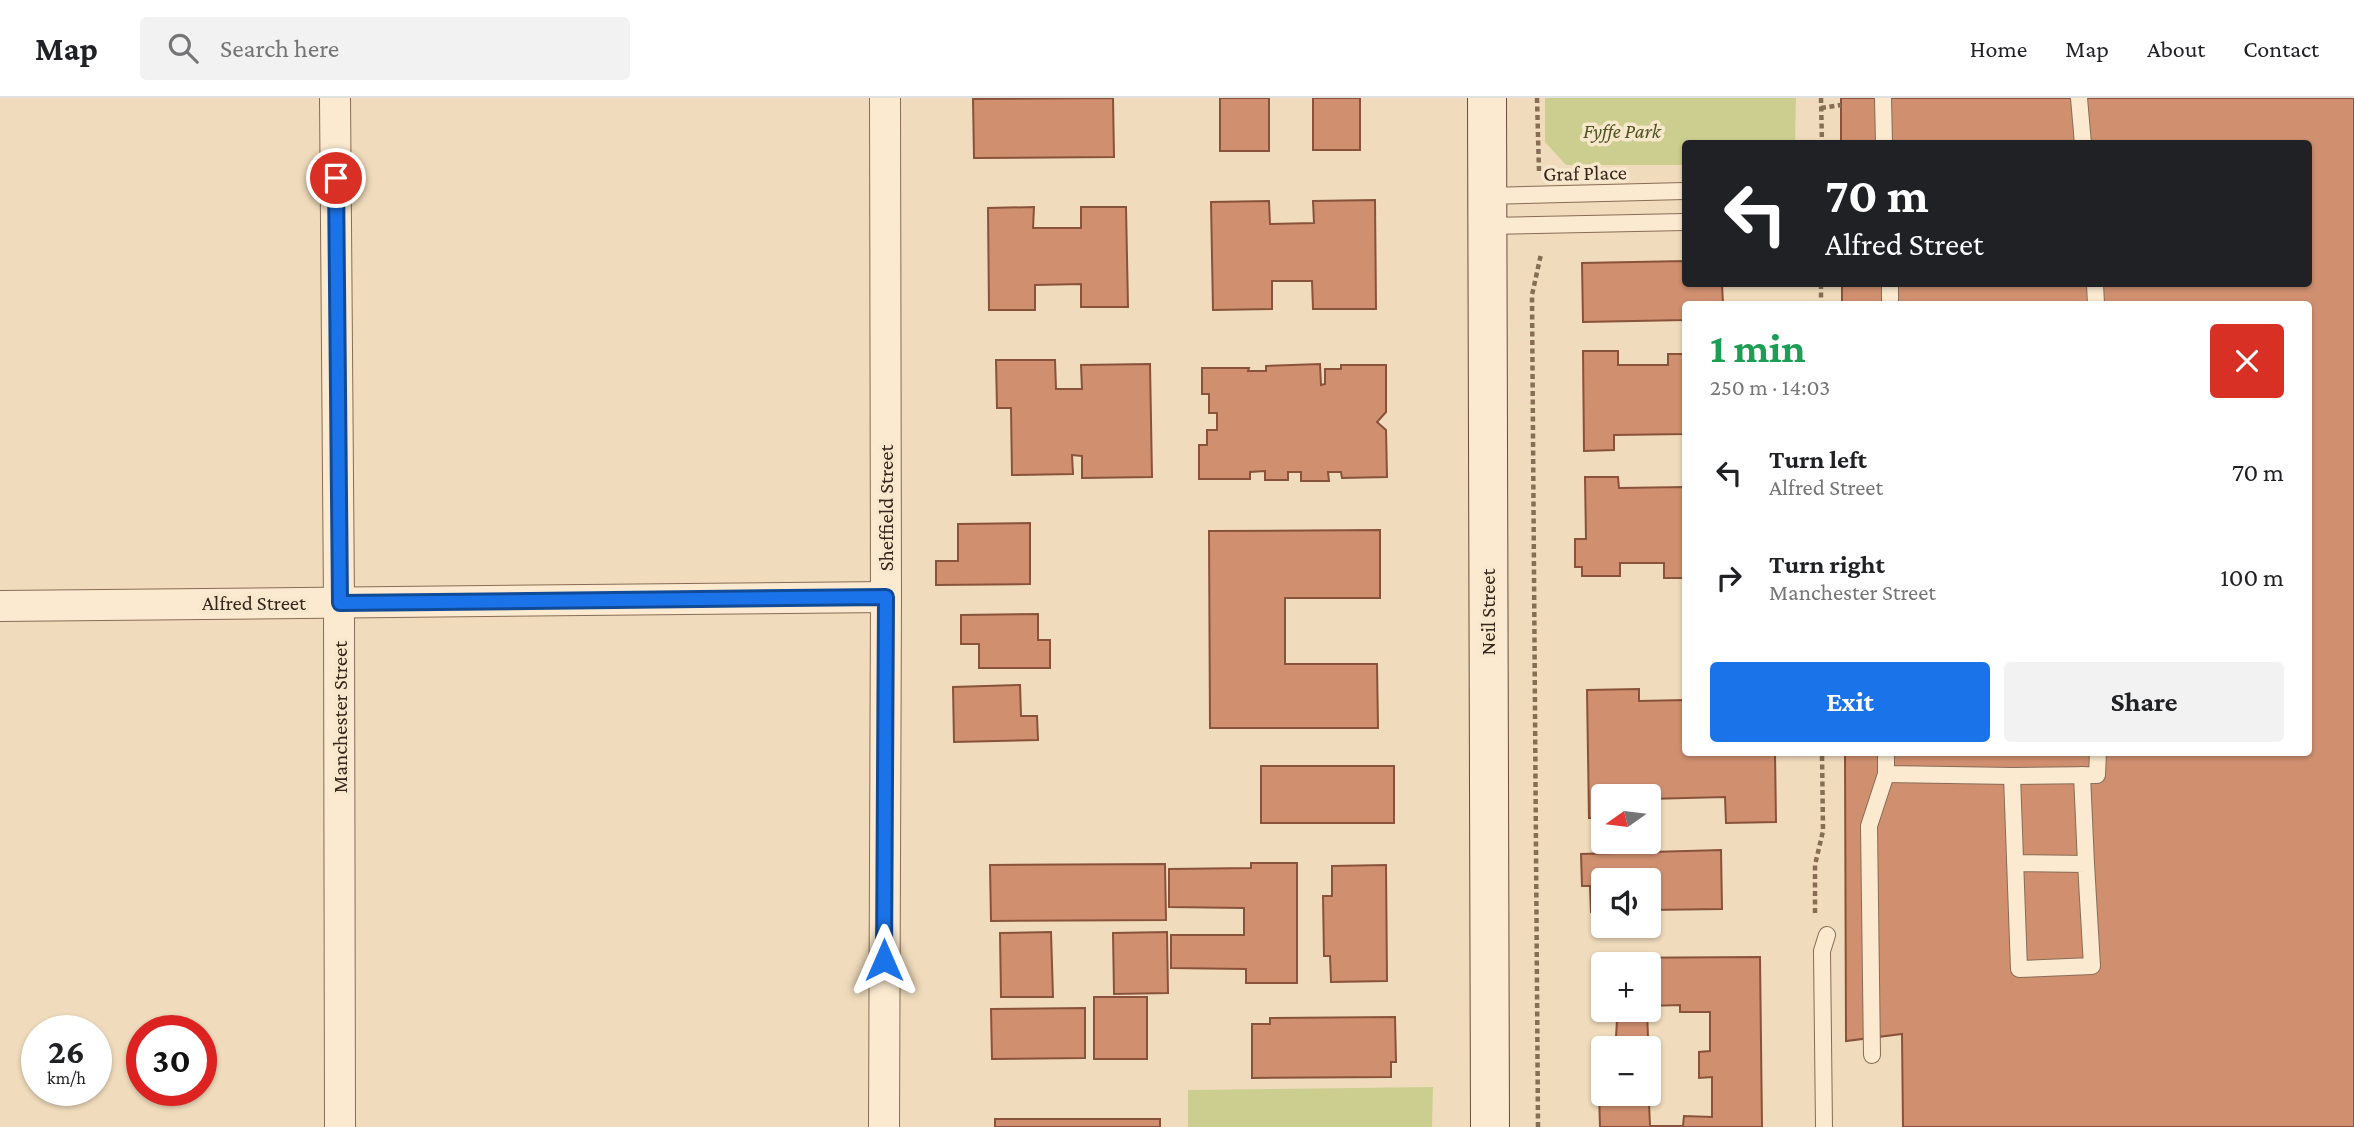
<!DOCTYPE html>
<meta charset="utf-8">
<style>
:root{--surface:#fff;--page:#f2f2f2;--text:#202124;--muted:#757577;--line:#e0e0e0;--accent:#1a73e8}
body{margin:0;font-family:"Crimson Pro",serif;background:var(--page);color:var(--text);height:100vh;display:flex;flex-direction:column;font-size:26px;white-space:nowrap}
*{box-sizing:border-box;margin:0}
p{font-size:23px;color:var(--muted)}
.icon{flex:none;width:38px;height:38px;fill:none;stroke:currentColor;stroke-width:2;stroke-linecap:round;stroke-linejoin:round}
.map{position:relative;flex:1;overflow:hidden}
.sheet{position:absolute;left:1682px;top:203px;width:630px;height:455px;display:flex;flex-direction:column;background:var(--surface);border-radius:7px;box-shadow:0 2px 5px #0004}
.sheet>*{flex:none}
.guide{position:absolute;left:1682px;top:42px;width:630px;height:147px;border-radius:7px;box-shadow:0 2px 5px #0004;background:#202124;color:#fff;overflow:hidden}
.needle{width:46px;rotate:256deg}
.tools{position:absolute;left:1591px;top:686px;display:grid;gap:14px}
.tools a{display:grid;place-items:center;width:70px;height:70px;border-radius:7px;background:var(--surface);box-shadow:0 2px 5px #0004;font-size:35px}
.speed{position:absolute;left:21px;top:917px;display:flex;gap:14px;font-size:35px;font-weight:700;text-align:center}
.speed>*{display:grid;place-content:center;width:91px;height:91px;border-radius:50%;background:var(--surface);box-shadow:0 2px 5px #0004;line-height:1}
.speed small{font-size:18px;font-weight:400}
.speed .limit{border:10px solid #d22;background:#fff;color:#111}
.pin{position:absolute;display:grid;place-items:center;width:60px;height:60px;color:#fff;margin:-30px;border:4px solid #fff;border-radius:50%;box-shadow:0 2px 7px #0007}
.me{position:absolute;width:77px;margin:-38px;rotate:0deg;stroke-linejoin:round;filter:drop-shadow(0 0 5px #0008)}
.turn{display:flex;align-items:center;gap:24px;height:147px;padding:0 28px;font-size:32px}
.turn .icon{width:91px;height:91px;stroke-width:2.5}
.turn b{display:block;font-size:49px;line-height:60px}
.round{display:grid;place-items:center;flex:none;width:74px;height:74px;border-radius:7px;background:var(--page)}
.head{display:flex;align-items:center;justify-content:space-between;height:119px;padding:0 28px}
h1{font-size:42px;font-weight:700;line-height:52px;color:#1e9e55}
.button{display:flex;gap:14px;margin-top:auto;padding:14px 28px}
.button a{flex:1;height:80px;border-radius:7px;background:var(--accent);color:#fff;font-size:28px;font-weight:700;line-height:80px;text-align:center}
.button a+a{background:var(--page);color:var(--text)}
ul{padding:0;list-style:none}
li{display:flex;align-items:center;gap:21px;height:105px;padding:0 28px}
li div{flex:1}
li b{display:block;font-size:26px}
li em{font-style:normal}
header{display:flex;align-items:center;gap:42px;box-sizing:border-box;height:98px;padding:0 35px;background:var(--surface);border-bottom:2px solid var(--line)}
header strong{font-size:33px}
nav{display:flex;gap:38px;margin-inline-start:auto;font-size:24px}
.search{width:490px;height:63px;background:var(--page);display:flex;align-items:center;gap:18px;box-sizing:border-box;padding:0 24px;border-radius:7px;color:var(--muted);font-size:26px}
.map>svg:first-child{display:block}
.green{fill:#ccce90}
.building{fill:#d09070;stroke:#89523a;stroke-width:2}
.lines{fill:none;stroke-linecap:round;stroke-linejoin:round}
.service-casing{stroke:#886c55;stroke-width:18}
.minor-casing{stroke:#886c55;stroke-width:32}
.secondary-casing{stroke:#6a4d38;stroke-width:40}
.path{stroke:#886c55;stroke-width:4.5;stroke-dasharray:5 3.5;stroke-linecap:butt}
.service{stroke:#fbead0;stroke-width:16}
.minor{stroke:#fbead0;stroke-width:30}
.secondary{stroke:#fbead0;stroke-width:38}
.route-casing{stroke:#114b97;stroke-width:18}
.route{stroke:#1a73e8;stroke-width:12}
.labels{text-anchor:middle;stroke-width:7;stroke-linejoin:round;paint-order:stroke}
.park-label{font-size:21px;font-style:italic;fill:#4c5420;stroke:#f7e7cc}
.street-label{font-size:21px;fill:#37261b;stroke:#f7e7cc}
</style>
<header>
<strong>Map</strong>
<div class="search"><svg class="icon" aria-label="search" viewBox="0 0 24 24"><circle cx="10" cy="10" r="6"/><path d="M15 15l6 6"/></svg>Search here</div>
<nav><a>Home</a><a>Map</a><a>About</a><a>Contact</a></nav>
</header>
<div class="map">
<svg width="2354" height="1029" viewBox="0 0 2354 1029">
<rect width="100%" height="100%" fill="#f0dcbc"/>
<g class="green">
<polygon points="1545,0 1796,0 1795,45 1685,46 1685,67 1566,67 1545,44"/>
<polygon points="1433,989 1432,1029 1188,1029 1188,992"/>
</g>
<g class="building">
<polygon points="1113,0 1114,59 974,60 973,1"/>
<rect x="1220" y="0" width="49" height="53"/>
<rect x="1313" y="0" width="47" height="52"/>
<polygon points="1841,0 2354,0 2354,1029 1903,1029 1902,936 1846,943 1845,654 2308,654 2308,206 1842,206 1842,186 2308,186 2308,46 1841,46"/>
<polygon points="1375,102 1376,211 1313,211 1312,183 1272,183 1272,211 1213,212 1211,104 1269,103 1270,126 1314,125 1313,103"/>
<polygon points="1034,109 1033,130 1081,130 1081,109 1126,109 1128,209 1081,209 1081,186 1035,187 1035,212 989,212 988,110"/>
<polygon points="1685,163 1685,186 1722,186 1723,206 1685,206 1685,222 1583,224 1582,165"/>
<polygon points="1583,253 1618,253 1618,267 1668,267 1668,256 1685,256 1685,336 1614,337 1614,352 1584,353"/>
<polygon points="996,262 1055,262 1056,291 1082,291 1081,267 1150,266 1152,379 1082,380 1082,358 1072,357 1073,376 1012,377 1011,310 997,310"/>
<polygon points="1320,266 1321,287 1325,286 1325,271 1341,271 1341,267 1386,267 1386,314 1377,324 1386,332 1387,379 1342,380 1341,374 1328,374 1329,383 1301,383 1301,374 1288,374 1288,382 1265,382 1265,373 1250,374 1250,381 1199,381 1199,347 1207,347 1207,332 1217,332 1217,315 1209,315 1209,296 1202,296 1202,270 1249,270 1248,273 1266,273 1266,268"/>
<polygon points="1585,379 1618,379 1619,390 1685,389 1685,480 1664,480 1664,465 1620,465 1620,478 1582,478 1582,469 1575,469 1575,441 1586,441"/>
<polygon points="1030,425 1030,486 936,487 936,463 958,463 958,426"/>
<polygon points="1380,432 1380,500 1285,500 1285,566 1377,566 1378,630 1210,630 1209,433"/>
<polygon points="1038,516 1038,542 1050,542 1050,570 979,570 979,546 961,546 961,517"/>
<polygon points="1020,587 1021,618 1037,618 1038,642 954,644 953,589"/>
<polygon points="1639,591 1639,603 1685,602 1685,654 1775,654 1776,724 1726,725 1725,699 1648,701 1648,698 1603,698 1603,720 1589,720 1587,592"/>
<rect x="1261" y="668" width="133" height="57"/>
<polygon points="1721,752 1722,811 1648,812 1648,782 1603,782 1603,813 1591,814 1590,788 1582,788 1581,756"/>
<polygon points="1251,765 1297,765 1297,885 1246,885 1246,871 1171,870 1171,837 1244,837 1244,810 1169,809 1169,771 1251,770"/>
<polygon points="1165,766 1166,822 991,823 990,767"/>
<polygon points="1386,767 1387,883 1331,884 1330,858 1324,858 1323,798 1332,798 1332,768"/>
<polygon points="1051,834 1053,899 1001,899 1000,835"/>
<polygon points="1167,834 1168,895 1114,896 1113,835"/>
<polygon points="1760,859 1762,1029 1600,1029 1599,994 1603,994 1603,996 1648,996 1648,981 1650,1028 1683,1028 1684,1018 1712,1019 1712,979 1699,980 1699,954 1710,953 1710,914 1680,914 1680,907 1648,908 1648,866 1603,866 1603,912 1647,912 1648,939 1616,939 1617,922 1597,922 1597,860"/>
<rect x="1094" y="899" width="53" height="62"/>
<polygon points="1085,910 1085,960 992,961 991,911"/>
<polygon points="1395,919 1396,964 1391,964 1391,979 1252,980 1252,926 1270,926 1270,920"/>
<rect x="995" y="1021" width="165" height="8"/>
</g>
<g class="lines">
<defs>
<g id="service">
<polyline points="1883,0 1884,46"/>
<polyline points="2079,0 2083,46"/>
<polyline points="1487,98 1685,93"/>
<polyline points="1487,128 1685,124"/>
<polyline points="1890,186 1890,206"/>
<polyline points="2095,186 2096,206"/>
<polyline points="1886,654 1886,676 2012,678 2097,677 2098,654"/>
<polyline points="2082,677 2086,766"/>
<polyline points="2012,678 2019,871 2092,868 2086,766 2015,765"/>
<polyline points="1872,957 1869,728 1886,676"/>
<polyline points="1824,1029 1822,853 1827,837"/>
</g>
<g id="minor">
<polyline points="335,0 339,505 340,1029"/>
<polyline points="0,508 886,499"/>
<polyline points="884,1029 886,499 885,0"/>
</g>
<polyline id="secondary" points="1487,0 1490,1029"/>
</defs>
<use href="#service" class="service-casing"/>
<use href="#minor" class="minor-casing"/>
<use href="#secondary" class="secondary-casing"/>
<g class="path">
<polyline points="1537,0 1539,73"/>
<polyline points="1821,0 1822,46"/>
<polyline points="1821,10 1841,7"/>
<polyline points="1821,186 1821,206"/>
<polyline points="1815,815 1815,767 1823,733 1822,654"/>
<polyline points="1538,1029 1532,197 1541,156"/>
</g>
<use href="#service" class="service"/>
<use href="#minor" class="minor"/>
<use href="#secondary" class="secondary"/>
</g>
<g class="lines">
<defs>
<polyline id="route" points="336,80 340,505 886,499 884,862"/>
</defs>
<use href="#route" class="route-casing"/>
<use href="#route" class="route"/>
</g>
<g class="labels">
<g class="park-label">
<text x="1622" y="40">Fyffe Park</text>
</g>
<g class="street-label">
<text transform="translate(1585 75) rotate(-1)" y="7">Graf Place</text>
<text transform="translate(886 410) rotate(-90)" y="7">Sheffield Street</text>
<text x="254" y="512">Alfred Street</text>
<text transform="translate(1488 514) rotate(-90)" y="7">Neil Street</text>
<text transform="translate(340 619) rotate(-90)" y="7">Manchester Street</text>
</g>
</g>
</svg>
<div class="tools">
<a><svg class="needle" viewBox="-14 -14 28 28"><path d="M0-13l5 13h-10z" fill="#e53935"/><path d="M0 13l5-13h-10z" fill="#757577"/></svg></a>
<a><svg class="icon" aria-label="sound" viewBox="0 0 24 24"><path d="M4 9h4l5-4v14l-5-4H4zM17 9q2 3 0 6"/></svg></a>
<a>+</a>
<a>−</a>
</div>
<div class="speed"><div>26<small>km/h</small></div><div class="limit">30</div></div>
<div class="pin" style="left:336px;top:80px;background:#d93025"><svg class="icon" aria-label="arrive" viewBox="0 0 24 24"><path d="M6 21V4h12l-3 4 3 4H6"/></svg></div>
<svg class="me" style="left:884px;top:862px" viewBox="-20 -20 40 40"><path d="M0-17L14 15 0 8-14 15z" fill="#1a73e8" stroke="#fff" stroke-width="4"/></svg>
<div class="guide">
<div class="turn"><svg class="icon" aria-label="left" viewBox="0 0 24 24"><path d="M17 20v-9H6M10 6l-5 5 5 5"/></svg><div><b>70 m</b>Alfred Street</div></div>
</div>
<section class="sheet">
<div class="head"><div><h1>1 min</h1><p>250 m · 14:03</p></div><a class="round" style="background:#d93025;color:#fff"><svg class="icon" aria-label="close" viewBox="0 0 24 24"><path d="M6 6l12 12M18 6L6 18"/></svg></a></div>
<ul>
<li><svg class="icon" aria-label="left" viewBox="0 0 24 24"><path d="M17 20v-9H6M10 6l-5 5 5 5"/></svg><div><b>Turn left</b><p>Alfred Street</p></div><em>70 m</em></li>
<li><svg class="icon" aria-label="right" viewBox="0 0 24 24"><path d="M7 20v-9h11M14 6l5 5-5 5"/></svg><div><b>Turn right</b><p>Manchester Street</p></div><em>100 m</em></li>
</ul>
<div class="button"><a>Exit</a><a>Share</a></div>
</section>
</div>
